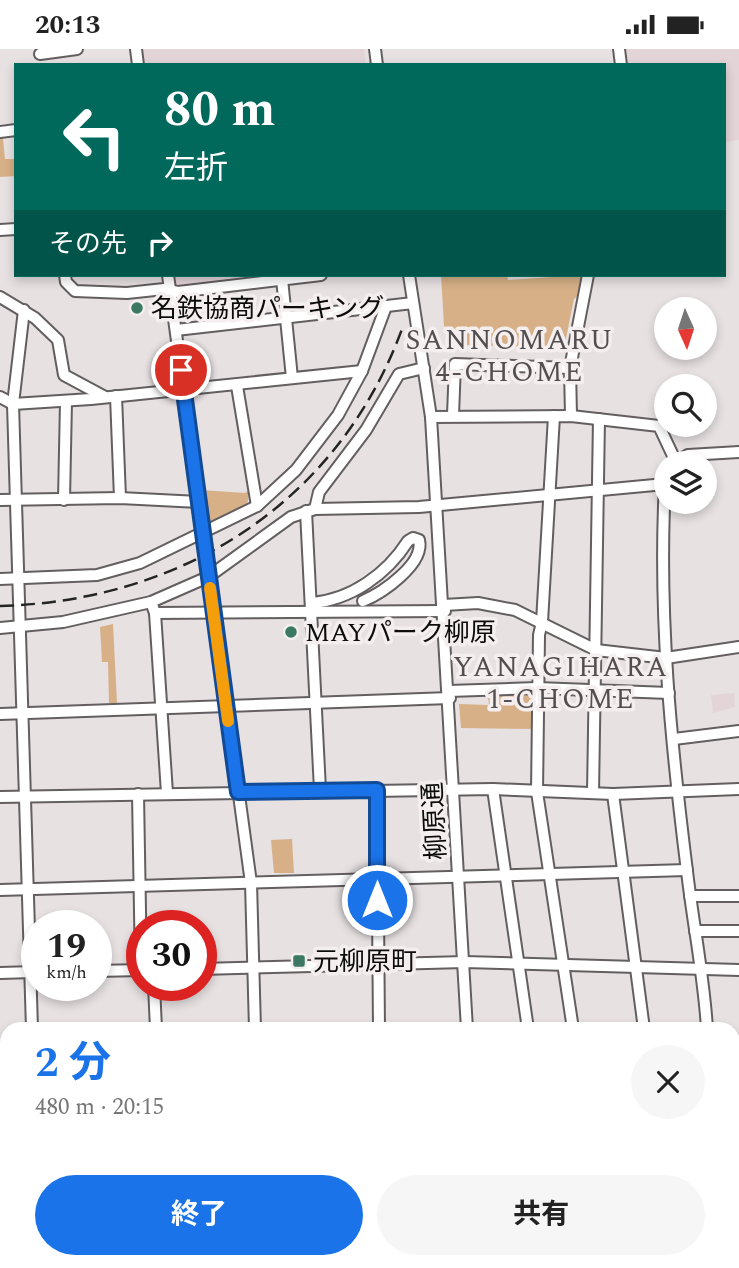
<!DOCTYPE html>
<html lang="ja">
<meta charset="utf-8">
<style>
:root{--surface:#fff;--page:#f6f6f6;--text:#222;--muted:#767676;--accent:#1a73e8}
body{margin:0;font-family:Spectral,"Noto Sans JP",serif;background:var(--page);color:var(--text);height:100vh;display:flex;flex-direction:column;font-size:26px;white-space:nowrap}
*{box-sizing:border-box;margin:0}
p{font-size:23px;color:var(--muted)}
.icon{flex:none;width:38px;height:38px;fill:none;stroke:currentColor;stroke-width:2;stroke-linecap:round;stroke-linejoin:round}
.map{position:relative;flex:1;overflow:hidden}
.drawer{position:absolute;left:0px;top:973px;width:740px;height:247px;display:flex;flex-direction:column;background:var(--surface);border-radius:21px 21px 0 0;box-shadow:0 4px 10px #0003}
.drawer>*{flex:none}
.hud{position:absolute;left:14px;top:14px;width:712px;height:214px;border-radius:0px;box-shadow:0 4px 10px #0003;background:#00695c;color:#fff;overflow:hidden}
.needle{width:46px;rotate:177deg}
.fabs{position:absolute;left:654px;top:248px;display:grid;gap:14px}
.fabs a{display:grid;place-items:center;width:63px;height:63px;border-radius:50%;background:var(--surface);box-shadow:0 4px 10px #0003;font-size:35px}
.speed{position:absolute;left:21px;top:861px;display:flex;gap:14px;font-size:35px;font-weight:700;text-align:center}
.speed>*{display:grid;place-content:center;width:91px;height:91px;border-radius:50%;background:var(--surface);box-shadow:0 4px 10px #0003;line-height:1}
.speed small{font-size:18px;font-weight:400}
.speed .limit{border:10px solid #d22;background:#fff;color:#111}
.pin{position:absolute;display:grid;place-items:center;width:60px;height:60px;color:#fff;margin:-30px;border:4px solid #fff;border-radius:50%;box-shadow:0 2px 7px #0007}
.me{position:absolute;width:77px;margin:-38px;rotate:0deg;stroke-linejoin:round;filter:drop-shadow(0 0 5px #0008)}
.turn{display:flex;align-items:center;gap:24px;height:147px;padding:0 35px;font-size:32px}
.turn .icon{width:91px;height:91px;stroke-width:2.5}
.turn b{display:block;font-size:49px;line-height:60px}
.then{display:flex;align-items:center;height:66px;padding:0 35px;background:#0003;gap:14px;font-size:26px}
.round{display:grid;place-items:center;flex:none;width:74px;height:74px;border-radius:37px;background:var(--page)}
.summary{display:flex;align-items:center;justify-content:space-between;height:119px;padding:0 35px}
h1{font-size:42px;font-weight:700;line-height:52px;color:var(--accent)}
.primary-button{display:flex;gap:14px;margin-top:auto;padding:14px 35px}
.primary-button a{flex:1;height:80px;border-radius:42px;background:var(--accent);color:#fff;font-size:28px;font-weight:700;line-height:80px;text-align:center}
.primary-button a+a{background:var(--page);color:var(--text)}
.status{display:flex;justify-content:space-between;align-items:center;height:49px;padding:0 35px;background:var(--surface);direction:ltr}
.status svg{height:19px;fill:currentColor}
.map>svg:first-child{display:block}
.built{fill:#e3d4d8}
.green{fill:#d7b087}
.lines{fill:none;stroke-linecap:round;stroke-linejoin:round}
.minor-casing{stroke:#635e60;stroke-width:14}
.minor{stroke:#fff;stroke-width:10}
.rail{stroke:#262525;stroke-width:2.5;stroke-dasharray:14 7;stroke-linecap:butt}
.route-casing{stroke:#114b97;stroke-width:18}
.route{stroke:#1a73e8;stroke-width:12}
.slow{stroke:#f59e0b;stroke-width:12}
.poi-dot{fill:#3c7964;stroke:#f4eeef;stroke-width:2.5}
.labels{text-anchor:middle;stroke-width:7;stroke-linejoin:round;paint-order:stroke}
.poi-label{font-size:26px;fill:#0d0c0c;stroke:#f4eeef;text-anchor:start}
.street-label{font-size:26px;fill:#0d0c0c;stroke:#f4eeef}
.neighbourhood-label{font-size:28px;letter-spacing:2px;fill:#534e4f;stroke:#f4eeef}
</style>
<div class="status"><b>20:13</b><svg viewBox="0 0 49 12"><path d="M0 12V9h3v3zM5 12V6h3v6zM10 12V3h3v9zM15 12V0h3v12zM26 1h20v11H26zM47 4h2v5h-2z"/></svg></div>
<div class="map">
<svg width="739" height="1219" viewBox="0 0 739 1219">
<rect width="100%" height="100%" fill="#e7e1e2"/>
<g class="built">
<polygon points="140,0 364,0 366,16 142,16"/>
<polygon points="624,0 739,0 739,91 725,93 724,16 626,16"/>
<polygon points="172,226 284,226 177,239 173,236"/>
<polygon points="734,644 735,658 713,664 711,646"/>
</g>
<g class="green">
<polygon points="0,89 3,89 5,110 16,110 16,127 0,128"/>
<polygon points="441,226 507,226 508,231 581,226 581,244 574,250 564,299 465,296 444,277"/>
<polygon points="201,441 245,444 249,441 247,459 207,476"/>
<polygon points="113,575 117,654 109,654 108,613 102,613 100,578"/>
<polygon points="533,643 534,680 461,679 459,655 489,656 488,647"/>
<polygon points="292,790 294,824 274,824 271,791"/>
</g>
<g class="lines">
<defs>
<g id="minor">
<polyline points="136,0 138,16"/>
<polyline points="375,0 377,16"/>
<polyline points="619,0 621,16"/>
<polyline points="40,5 77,0"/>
<polyline points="0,83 16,81"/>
<polyline points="0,181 16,180"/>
<polyline points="65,226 66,233 75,242 127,244 164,240 178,243 321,226"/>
<polyline points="168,226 251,834 255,980"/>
<polyline points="409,226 431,368 467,980"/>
<polyline points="282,230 292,329"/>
<polyline points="0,248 35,269 58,291 64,326 105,348"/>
<polyline points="24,261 13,355 32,980"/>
<polyline points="176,281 413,254"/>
<polyline points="237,337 257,457"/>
<polyline points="116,347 120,449"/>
<polyline points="0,348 13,355 91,350 362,322"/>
<polyline points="453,366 455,315 570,319"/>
<polyline points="554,367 542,573 539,586 537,743 573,980"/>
<polyline points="571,367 570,319 588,226"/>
<polyline points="431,368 571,367 659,377 675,411"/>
<polyline points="674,415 688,406 739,403"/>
<path d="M665 435C658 564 671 695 687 822 693 875 704 927 707 980"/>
<polyline points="0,451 120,449 199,453"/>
<polyline points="64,451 66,352"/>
<polyline points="315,460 319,443 366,381 399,325 424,319"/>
<polyline points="306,462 320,741"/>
<polyline points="0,530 97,526 140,514 257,457 296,421 338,366 362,322 385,260"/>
<polyline points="151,553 155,564 445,562"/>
<path d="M311 554C351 551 387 525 408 492L413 489 419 491C425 515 382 544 363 552"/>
<polyline points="444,556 478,554 515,561 596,601 666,609 739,598"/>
<polyline points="155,564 167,744"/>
<polyline points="0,579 63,573 151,553 208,528 291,468 315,460 419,458 665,435 667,432"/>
<polyline points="449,642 537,639 669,644"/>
<polyline points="0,665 450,649"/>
<polyline points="674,690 739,682"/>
<polyline points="493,740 528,980"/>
<polyline points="377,741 379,980"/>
<polyline points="593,744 599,370"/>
<polyline points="138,745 141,921"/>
<polyline points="613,745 644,980"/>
<polyline points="0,748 493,740 613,745 739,740"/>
<polyline points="0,841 687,821"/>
<polyline points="690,847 739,847"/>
<polyline points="695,882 739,882"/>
<polyline points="201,920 465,913 739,921"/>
<polyline points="96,922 142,921"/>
<polyline points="0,924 34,923"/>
<polyline points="154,936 156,980"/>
<polyline points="0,1051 7,1052"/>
<polyline points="733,1144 739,1144"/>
<polyline points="0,1160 7,1160"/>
<polyline points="42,1213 42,1219"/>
<polyline points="264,1213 264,1219"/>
<polyline points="383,1213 383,1219"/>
<polyline points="628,1213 628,1219"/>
<polyline points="697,1213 697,1219"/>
<polyline points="730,1213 731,1219"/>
<polyline points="135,1219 135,1213"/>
<polyline points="506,1219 515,1213 540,1213"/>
</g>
</defs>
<use href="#minor" class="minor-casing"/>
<use href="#minor" class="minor"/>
<path class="rail" d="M0 557C182 552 338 454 402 280"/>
</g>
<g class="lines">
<defs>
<polyline id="route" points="181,321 238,743 377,741 377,851"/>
</defs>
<use href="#route" class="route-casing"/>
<use href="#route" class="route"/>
<polyline class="slow" points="210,539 228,672"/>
</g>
<g class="poi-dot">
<circle cx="137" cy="259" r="7"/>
<circle cx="291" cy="583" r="7"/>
<rect x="292" y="905" width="14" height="14" rx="3.5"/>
</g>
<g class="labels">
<g class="poi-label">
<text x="151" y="268">名鉄協商パーキング</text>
<text x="305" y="592">MAYパーク柳原</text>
<text x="313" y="921">元柳原町</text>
</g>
<g class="street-label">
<text transform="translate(434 772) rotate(-93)" y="9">柳原通</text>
</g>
<g class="neighbourhood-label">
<text x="510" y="300">SANNOMARU<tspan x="510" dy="32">4-CHOME</tspan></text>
<text x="561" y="627">YANAGIHARA<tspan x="561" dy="32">1-CHOME</tspan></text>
</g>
</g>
</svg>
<div class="fabs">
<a><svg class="needle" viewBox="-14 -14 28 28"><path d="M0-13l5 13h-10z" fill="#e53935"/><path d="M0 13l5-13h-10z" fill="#767676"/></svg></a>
<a><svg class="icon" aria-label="search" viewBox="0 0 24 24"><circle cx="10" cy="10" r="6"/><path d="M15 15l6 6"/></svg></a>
<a><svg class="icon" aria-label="layers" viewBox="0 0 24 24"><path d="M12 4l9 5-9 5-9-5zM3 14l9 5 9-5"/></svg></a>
</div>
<div class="speed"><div>19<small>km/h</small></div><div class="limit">30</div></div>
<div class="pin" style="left:181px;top:321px;background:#d93025"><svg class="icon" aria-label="arrive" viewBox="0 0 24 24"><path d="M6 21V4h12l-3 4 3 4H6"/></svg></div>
<svg class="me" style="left:377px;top:851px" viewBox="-20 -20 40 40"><circle r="17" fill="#1a73e8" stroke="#fff" stroke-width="3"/><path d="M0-11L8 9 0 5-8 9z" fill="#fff"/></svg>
<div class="hud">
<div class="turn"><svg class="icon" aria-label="left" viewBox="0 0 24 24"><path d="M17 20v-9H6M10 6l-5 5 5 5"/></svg><div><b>80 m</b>左折</div></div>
<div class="then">その先<svg class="icon" aria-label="right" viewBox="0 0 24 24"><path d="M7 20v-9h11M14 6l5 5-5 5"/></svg></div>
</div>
<section class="drawer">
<div class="summary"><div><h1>2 分</h1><p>480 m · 20:15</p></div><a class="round"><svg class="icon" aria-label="close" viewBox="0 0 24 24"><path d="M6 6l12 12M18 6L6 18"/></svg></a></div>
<div class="primary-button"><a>終了</a><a>共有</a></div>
</section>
</div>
